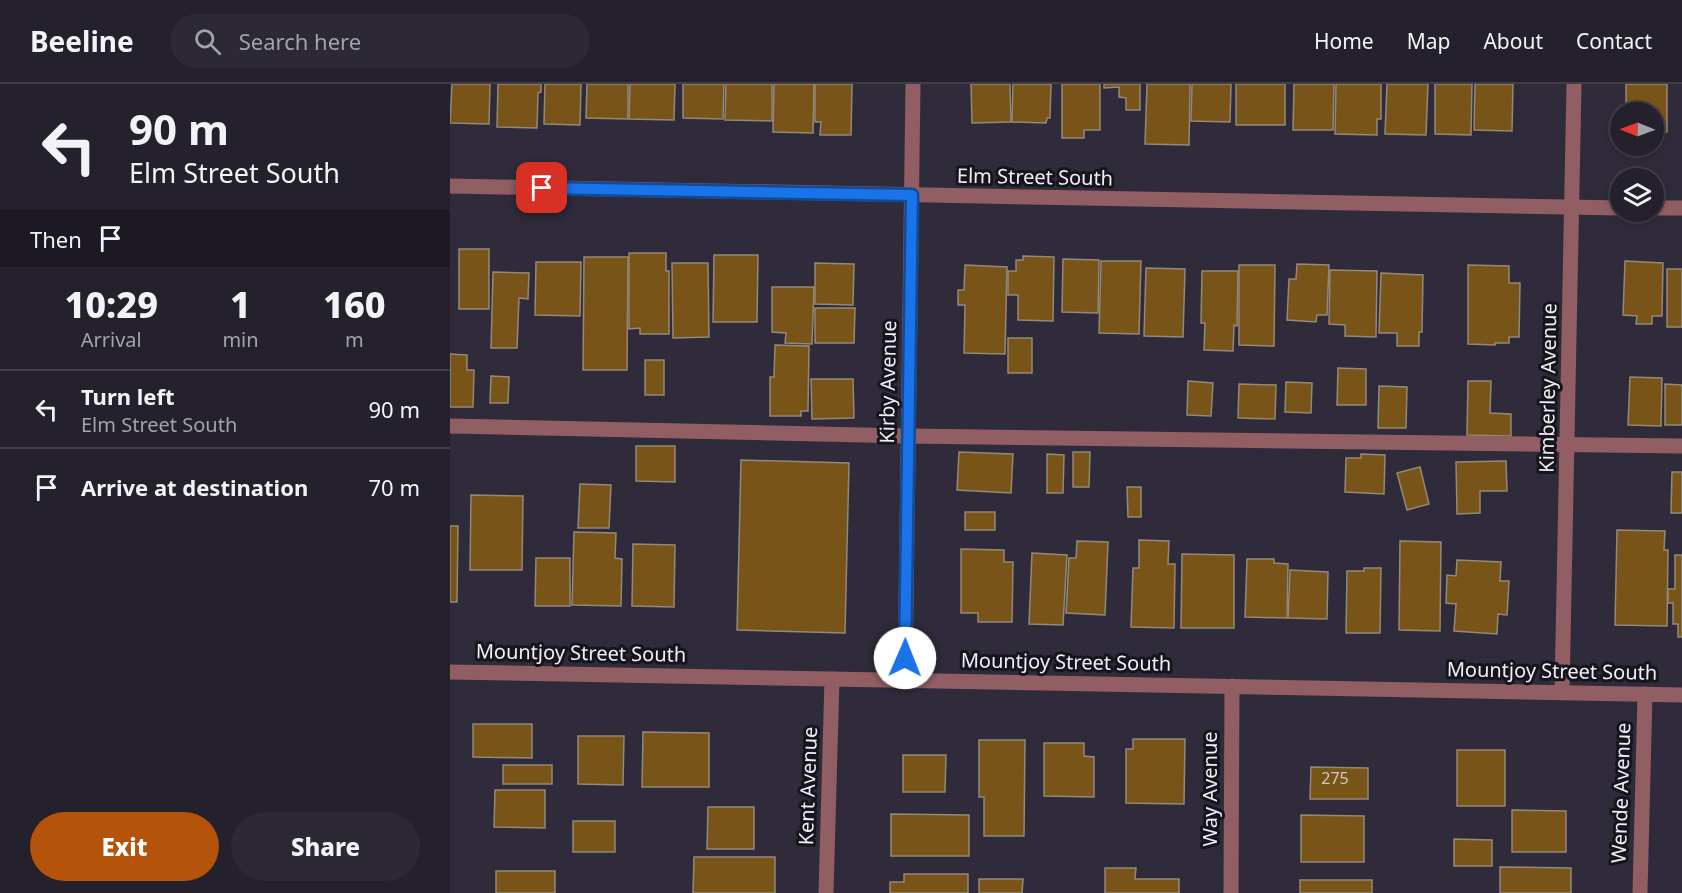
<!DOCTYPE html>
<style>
:root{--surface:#24202c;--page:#2c2834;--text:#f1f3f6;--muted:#a3a3a9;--line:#413e48;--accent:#b45309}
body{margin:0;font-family:"Noto Sans",sans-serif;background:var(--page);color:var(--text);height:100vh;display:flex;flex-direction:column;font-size:22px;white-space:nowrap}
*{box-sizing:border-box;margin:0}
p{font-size:20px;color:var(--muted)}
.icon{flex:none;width:33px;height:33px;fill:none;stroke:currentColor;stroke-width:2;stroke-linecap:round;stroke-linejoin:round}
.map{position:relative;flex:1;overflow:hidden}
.side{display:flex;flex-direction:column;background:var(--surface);width:450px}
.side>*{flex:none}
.top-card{background:#24202c;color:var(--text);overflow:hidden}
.needle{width:39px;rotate:271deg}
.tools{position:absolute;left:1160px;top:18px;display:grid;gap:12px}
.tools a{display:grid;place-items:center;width:54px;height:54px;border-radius:50%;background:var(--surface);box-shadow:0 3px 9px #0003,0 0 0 2px var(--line);font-size:30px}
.pin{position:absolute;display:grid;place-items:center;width:51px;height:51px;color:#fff;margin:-26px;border-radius:12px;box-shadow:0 3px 9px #0006}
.me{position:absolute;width:66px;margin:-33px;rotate:1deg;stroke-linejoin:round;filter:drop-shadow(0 0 4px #0008)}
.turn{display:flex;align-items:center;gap:21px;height:126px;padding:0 30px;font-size:27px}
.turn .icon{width:78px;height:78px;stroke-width:2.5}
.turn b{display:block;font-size:42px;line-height:51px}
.then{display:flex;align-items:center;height:57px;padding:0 30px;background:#0003;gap:12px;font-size:22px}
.eta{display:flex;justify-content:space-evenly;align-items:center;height:102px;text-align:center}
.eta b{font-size:36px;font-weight:800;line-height:42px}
.action{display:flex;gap:12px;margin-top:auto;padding:12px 30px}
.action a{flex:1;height:69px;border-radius:36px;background:var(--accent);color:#fff;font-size:24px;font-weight:800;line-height:69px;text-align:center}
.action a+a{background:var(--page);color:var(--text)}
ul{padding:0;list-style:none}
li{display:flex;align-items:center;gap:18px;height:78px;padding:0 30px;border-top:2px solid var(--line)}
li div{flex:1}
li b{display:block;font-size:22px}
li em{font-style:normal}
header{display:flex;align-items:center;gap:36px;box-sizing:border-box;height:84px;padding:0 30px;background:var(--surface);border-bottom:2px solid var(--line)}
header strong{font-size:28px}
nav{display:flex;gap:33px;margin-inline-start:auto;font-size:21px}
.search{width:420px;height:54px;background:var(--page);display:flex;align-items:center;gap:15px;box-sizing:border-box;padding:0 21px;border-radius:33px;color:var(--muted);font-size:22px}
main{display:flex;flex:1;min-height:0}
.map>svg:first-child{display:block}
.building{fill:#785418;stroke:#948878;stroke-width:1.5}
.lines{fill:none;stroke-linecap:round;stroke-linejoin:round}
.service{stroke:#915e63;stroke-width:15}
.minor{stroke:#915e63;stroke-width:15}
.tertiary{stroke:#915e63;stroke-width:15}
.route-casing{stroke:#114b97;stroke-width:15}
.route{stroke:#1a73e8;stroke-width:10}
.labels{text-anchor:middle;stroke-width:6;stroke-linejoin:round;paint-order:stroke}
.number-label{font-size:16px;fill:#d2c7bf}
.street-label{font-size:20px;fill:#f0edf7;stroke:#17151c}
</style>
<header>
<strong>Beeline</strong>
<div class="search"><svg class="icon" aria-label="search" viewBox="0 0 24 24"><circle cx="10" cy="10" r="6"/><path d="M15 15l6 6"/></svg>Search here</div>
<nav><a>Home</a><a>Map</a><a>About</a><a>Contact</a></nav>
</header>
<main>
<section class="side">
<div class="top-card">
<div class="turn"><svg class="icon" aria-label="left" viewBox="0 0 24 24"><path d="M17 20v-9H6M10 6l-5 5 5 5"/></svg><div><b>90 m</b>Elm Street South</div></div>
<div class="then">Then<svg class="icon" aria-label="arrive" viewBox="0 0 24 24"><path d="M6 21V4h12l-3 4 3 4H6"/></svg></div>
</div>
<div class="eta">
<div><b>10:29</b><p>Arrival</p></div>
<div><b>1</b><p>min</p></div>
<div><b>160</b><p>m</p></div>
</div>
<ul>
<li><svg class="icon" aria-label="left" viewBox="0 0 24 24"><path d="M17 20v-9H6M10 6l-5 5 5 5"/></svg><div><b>Turn left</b><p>Elm Street South</p></div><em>90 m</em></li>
<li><svg class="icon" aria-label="arrive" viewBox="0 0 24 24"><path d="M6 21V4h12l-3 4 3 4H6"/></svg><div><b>Arrive at destination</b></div><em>70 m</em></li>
</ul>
<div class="action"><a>Exit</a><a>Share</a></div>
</section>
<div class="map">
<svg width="1232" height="809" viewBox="0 0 1232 809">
<rect width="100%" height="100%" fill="#302b3a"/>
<g class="building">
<polygon points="2,0 40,0 39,40 0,39"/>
<polygon points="48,0 91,0 91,8 88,9 87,44 47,43"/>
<polygon points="95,0 131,0 130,41 94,40"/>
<polygon points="137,0 178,0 178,35 136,34"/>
<polygon points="180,0 225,0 224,36 179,35"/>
<polygon points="233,0 274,0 273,35 233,34"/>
<polygon points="276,0 322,0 322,37 275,36"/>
<polygon points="324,0 364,0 363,49 323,48"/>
<polygon points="365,0 402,0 401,51 370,51 371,38 365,38"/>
<polygon points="521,0 560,0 561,38 522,39"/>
<polygon points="563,0 601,0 600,34 597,34 596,39 562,38"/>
<polygon points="612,0 650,0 650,46 634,46 634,54 612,54"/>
<polygon points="654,0 690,0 690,26 676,26 676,14 669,13 669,3 654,4"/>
<polygon points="697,0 740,0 739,61 695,60"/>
<polygon points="742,0 781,0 780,38 741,37"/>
<rect x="786" y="0" width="49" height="41"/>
<polygon points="844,0 884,0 883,46 843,46"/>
<polygon points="886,0 931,0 931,35 927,35 927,51 885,50"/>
<polygon points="937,0 978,0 976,51 935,50"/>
<polygon points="985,0 1022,0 1021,51 985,50"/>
<polygon points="1025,0 1063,0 1062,47 1024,46"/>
<polygon points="1176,0 1217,0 1217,48 1203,48 1203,28 1176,28"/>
<rect x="9" y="165" width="30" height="60"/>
<polygon points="179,169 216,169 216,187 219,187 219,250 190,250 190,244 179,245"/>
<polygon points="264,171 308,171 307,238 263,238"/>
<polygon points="573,172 604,173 603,237 568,236 568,211 558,211 558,187 566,187 566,176 573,176"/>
<polygon points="134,173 178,173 177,286 133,286"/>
<polygon points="613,175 649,176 648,229 612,228"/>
<polygon points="651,177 691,177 689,250 649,249"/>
<polygon points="1175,177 1213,179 1212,232 1202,232 1202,240 1186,240 1187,232 1173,231"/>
<polygon points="86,178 131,178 130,232 85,231"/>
<polygon points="222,179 258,179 259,253 223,254"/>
<polygon points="365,179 404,180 403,221 365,220"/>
<polygon points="847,180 879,181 877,231 867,231 866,238 837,236 839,195 846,195"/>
<polygon points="515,181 557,183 555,270 514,269 515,221 508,221 508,206 514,206"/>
<polygon points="789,181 825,181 824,262 789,261"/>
<polygon points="1018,181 1059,182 1059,199 1070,199 1069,253 1059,253 1059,259 1045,259 1045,261 1018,260"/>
<polygon points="696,184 735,185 733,253 694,252"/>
<rect x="1217" y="185" width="15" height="58"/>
<polygon points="880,186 927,187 926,253 895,252 895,241 879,240"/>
<polygon points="752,187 788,187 787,242 784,241 783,267 754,266 755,239 751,239"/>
<polygon points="43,188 79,189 78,215 69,214 67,264 41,264"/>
<polygon points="931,189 973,191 972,248 969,248 969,262 947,262 947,249 929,249"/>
<polygon points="322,203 364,203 362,260 335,259 336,249 322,248"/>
<polygon points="365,224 405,224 404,259 365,259"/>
<rect x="558" y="254" width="24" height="35"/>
<polygon points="325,261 359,262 358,327 351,327 351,332 320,332 320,293 324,293"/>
<polygon points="0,270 17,271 17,286 24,286 23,323 0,323"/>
<rect x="195" y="276" width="19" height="35"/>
<polygon points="888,284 916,285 916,321 887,321"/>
<polygon points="41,292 59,293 58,319 40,319"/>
<polygon points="1180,293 1212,294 1211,342 1178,341"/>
<polygon points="361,295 403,295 404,334 362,335"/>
<polygon points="738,297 763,299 761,332 737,331"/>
<polygon points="1018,297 1041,297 1040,329 1061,330 1061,352 1017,351"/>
<polygon points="836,298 862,299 861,329 835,328"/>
<polygon points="789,300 826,301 825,335 788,334"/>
<polygon points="1215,300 1232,301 1232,341 1215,341"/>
<polygon points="929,302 957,303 956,344 928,344"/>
<polygon points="186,362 225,362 225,398 186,397"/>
<polygon points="509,368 563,370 561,409 507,406"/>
<polygon points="623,368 640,368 639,403 623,403"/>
<polygon points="597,370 614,371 613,409 597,409"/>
<polygon points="911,370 935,371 934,410 895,408 896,374 911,374"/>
<polygon points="291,376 399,379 395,549 287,546"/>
<polygon points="1056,377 1057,407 1030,407 1030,429 1007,430 1006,378"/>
<polygon points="970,383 979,420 957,426 947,389"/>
<polygon points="1222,388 1232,388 1232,429 1221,429"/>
<polygon points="130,400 161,401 159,444 128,444"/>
<polygon points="677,403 691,403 691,433 678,433"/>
<polygon points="21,411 73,412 72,486 20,486"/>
<rect x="515" y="428" width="30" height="18"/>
<polygon points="0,442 8,442 7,518 0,518"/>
<polygon points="1167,446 1215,447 1214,466 1218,466 1217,542 1165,541"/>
<polygon points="124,448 166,449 165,474 172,475 171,522 122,521"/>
<polygon points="689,456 719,457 718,480 725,480 724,544 681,543 683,484 689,484"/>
<polygon points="627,457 658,458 655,531 616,529 619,474 626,474"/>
<polygon points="950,457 991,458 990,547 949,546"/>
<polygon points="183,460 225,461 224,523 182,522"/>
<polygon points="511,465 554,466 554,478 563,478 562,538 528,538 528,529 511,529"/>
<polygon points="582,469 617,471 613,541 579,540"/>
<polygon points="732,470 784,471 784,544 731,544"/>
<polygon points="1225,471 1232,471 1232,553 1228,553 1228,540 1223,540 1223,519 1218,519 1218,505 1225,505"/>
<polygon points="86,474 120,474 120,522 85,522"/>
<polygon points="797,475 824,475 824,479 838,480 837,534 795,533"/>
<polygon points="1007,476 1051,478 1050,497 1059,497 1057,531 1048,530 1047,550 1004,547 1006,520 996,519 997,491 1006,492"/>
<polygon points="914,484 931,484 930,549 896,549 897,487 914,487"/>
<polygon points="840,486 878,488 877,535 838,534"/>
<polygon points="23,640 82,640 82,674 23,673"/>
<polygon points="193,648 259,649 259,703 192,703"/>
<polygon points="128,652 174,652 173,701 128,700"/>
<polygon points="683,655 735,655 734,720 676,719 676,665 683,665"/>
<polygon points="529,656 575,656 574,752 534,752 534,713 529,713"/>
<polygon points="594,659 634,659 634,672 644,673 644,713 594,712"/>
<rect x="1007" y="666" width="48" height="56"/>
<polygon points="453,671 496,671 495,708 453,708"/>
<rect x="53" y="681" width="49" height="19"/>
<polygon points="861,683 918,684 918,715 860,715"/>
<polygon points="45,706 95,706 95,744 44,743"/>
<polygon points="258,723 304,723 304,765 257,765"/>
<polygon points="1062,726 1116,727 1116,768 1062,768"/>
<polygon points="441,730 519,731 519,772 441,772"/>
<polygon points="851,731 914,732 914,778 851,778"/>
<rect x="123" y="737" width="42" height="31"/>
<polygon points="1004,755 1042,756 1042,782 1004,782"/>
<polygon points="244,773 325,773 325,809 243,809"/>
<polygon points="1050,783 1121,784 1121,809 1050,809"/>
<polygon points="655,784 686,784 685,795 729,795 729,809 655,809"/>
<rect x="46" y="787" width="59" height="22"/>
<polygon points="454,790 518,790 518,809 440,809 440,798 454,798"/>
<polygon points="529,795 573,795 572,809 529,809"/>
<rect x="850" y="796" width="72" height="13"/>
</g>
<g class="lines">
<polyline class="service" points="0,342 459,352 1232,362"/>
<g class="minor">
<polyline points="0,102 1170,124"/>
<polyline points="1203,124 1232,124"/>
<polyline points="455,596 463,0"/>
<polyline points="1112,608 1124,0"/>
<polyline points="376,809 382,595"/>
<polyline points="781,809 782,602"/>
</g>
<g class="tertiary">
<polyline points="0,588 1232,611"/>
<polyline points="1190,809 1195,610"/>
</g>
</g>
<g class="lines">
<defs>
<polyline id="route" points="92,104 462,111 455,574"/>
</defs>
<use href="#route" class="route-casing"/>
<use href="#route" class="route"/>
</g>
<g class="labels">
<g class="number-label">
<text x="885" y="700">275</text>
</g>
<g class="street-label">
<text transform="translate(585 93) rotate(1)" y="7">Elm Street South</text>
<text transform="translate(438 298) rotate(-89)" y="7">Kirby Avenue</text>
<text transform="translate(1098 304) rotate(-89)" y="7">Kimberley Avenue</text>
<text transform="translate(131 569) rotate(1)" y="7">Mountjoy Street South</text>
<text transform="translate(616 578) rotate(1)" y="7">Mountjoy Street South</text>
<text transform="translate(1102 587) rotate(1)" y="7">Mountjoy Street South</text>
<text transform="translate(358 702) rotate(-88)" y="7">Kent Avenue</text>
<text transform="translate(760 705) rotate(-90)" y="7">Way Avenue</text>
<text transform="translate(1171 709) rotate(-88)" y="7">Wende Avenue</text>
</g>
</g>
</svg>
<div class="tools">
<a><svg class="needle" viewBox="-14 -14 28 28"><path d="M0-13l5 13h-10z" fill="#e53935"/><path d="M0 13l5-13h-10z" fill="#a3a3a9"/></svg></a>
<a><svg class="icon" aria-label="layers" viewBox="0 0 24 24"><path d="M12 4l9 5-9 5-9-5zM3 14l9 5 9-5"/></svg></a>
</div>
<div class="pin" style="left:92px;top:104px;background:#d93025"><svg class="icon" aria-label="arrive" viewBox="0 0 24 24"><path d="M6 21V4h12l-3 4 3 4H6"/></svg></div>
<svg class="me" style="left:455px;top:574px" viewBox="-20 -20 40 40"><circle r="19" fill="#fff"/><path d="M0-13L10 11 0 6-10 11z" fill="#1a73e8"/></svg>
</div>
</main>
